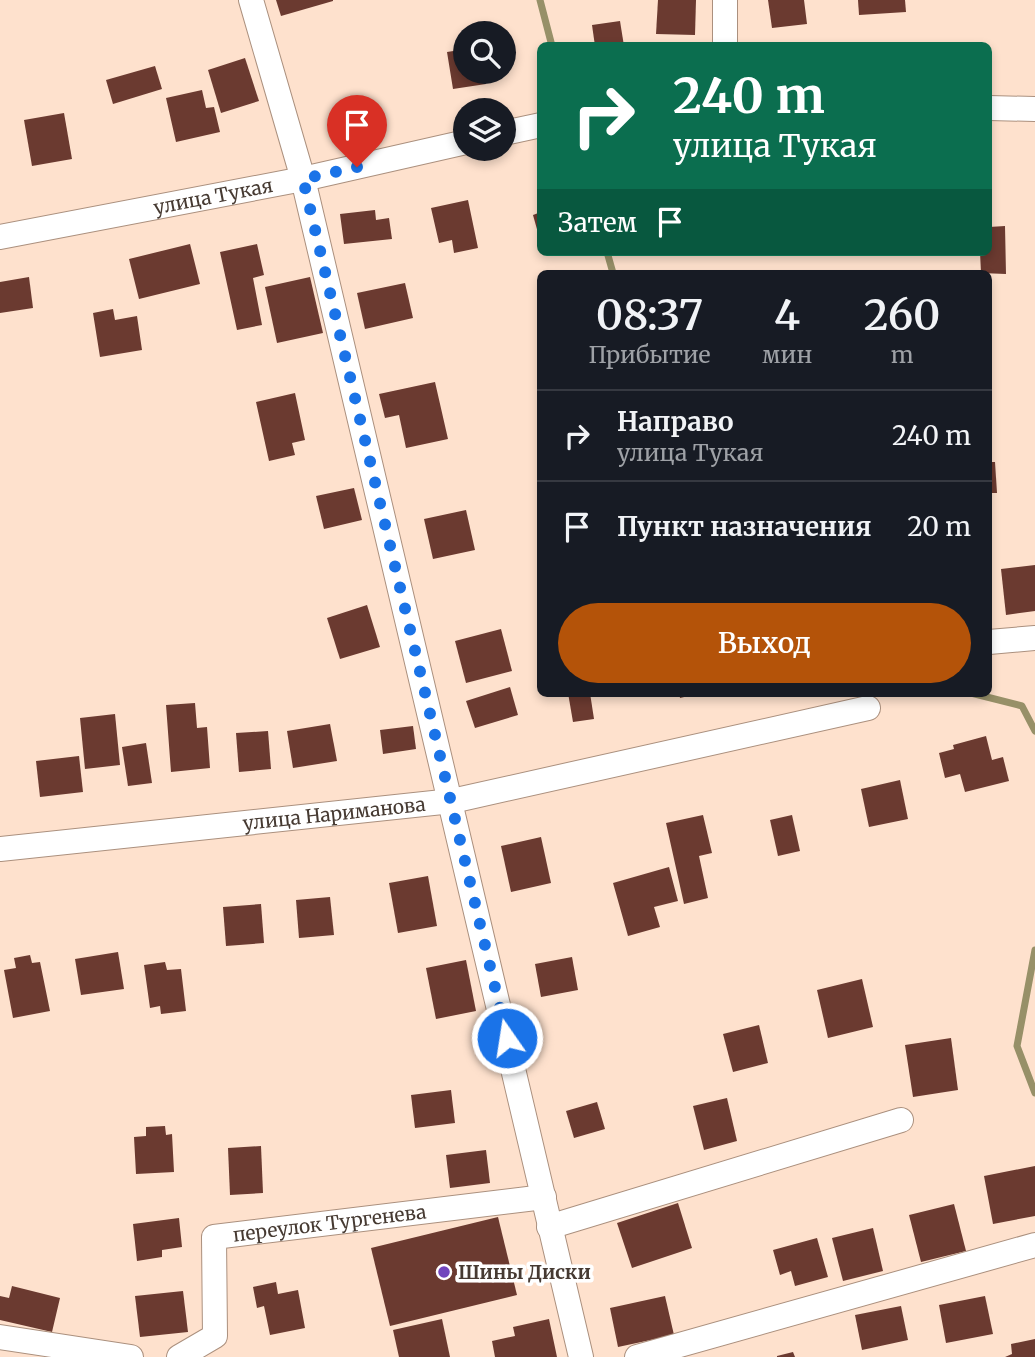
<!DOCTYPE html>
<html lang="ru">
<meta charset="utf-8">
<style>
:root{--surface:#171b24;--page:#242831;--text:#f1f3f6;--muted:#9ea1a6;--line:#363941;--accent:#b45309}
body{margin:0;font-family:Merriweather,serif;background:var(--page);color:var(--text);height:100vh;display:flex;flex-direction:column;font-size:26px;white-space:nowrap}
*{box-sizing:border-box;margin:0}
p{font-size:23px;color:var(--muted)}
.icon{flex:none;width:38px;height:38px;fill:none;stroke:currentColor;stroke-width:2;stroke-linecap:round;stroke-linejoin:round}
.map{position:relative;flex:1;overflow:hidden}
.side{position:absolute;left:537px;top:270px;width:455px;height:427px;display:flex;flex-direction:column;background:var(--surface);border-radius:10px;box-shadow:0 4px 10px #0003}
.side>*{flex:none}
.hud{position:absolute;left:537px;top:42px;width:455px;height:214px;border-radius:10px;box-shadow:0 4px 10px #0003;background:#0b6e4f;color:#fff;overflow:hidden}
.controls{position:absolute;left:453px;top:21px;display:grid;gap:14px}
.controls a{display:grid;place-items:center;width:63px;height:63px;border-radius:50%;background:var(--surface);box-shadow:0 4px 10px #0003;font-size:35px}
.pin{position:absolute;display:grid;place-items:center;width:60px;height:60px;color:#fff;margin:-72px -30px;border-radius:50% 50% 50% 0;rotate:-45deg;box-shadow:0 0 7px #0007}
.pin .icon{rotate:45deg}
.me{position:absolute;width:77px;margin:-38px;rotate:347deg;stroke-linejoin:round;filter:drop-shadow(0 0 5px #0008)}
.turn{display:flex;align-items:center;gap:24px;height:147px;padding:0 21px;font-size:32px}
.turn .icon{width:91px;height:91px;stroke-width:2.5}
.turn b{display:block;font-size:49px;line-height:60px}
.then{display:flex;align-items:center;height:66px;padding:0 21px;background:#0003;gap:14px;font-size:26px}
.eta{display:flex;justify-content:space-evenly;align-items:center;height:119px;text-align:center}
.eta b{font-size:42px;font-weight:600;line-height:49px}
.action{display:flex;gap:14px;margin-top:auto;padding:14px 21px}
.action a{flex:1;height:80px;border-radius:42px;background:var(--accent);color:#fff;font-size:28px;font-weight:600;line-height:80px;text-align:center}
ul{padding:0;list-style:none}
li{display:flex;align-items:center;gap:21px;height:91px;padding:0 21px;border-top:2px solid var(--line)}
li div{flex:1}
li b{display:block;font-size:26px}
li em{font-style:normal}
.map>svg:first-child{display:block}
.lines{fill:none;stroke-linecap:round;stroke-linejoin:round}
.stream{stroke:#979068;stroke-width:7}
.building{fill:#6b3a30}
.minor-casing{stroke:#ab907e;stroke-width:26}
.minor{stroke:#fff;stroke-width:24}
.route{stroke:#1a73e8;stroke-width:12;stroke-dasharray:0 21.6}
.poi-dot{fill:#7145bd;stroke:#fff;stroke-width:2.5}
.labels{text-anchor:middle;stroke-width:7;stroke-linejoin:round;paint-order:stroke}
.street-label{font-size:19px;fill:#463a32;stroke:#fff}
.poi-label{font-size:19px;font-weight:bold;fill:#463a32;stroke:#fff;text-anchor:start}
</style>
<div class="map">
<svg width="1035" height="1357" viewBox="0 0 1035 1357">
<rect width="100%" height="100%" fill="#fee1cd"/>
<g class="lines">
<g class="stream">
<polyline points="540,0 552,46"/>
<polyline points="607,252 613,273"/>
<polyline points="971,693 1022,706 1035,731"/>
<polyline points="1035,950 1017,1046 1035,1093"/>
</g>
</g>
<g class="building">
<polygon points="276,0 333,0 333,1 281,16"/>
<polygon points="658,0 696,0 695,35 656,34"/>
<polygon points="768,0 804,0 807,24 772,28"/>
<polygon points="858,0 905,0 906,12 859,15"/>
<polygon points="620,21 624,46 595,46 592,25"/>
<polygon points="466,49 466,72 484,72 486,84 453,89 447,52"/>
<polygon points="245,58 259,101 221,113 208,70"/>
<polygon points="155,66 162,89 113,104 106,80"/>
<polygon points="202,90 206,108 214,107 220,132 176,142 166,98"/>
<polygon points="64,113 72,159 32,166 24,120"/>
<polygon points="468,200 478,248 454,253 452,240 439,243 431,208"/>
<polygon points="375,210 376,220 389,218 392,239 344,244 340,214"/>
<polygon points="541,212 541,240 540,240 533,215"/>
<polygon points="1005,226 1006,274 981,273 980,252 989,252 989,227"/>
<polygon points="190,244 200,284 139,299 129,259"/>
<polygon points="257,244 264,275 253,278 262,325 237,330 220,252"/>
<polygon points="29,277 33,308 0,313 0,282"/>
<polygon points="310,277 323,333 277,343 265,287"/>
<polygon points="405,283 413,318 365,329 357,293"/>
<polygon points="113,309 115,320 137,316 142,350 100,357 93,313"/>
<polygon points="435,382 448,439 406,448 399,415 385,418 379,394"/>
<polygon points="295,393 305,440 292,443 295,455 269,461 256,402"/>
<polygon points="989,462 995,462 997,493 989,493"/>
<polygon points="354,488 362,520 324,529 316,496"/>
<polygon points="466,510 475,550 433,559 424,519"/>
<polygon points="1035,565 1035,611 1006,615 1001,569"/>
<polygon points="367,605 380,647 340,659 327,618"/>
<polygon points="501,629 512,671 466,683 455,641"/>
<polygon points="510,687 518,715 475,728 466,701"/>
<polygon points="568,693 590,693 594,719 573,722"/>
<polygon points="679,693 697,693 697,694 680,698"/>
<polygon points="195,703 197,728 207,727 210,768 171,772 166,705"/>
<polygon points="115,714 120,765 85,769 80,718"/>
<polygon points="330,724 337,761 293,768 287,731"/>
<polygon points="413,726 416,749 383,754 380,730"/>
<polygon points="268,731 271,769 239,772 236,733"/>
<polygon points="986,736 992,760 1003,757 1009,781 965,792 960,774 945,778 939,753 954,749 953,745"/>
<polygon points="146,743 152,783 128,786 122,747"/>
<polygon points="79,756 83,792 40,797 36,761"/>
<polygon points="900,780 908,819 869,827 861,789"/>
<polygon points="703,815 712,853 699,856 708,898 684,904 666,823"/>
<polygon points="792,815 800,851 778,856 770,820"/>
<polygon points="541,837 551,883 511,892 501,846"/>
<polygon points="669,867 678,901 654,907 660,927 628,936 613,883"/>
<polygon points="428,876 437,926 398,933 389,883"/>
<polygon points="330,897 334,935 299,938 296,900"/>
<polygon points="261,904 264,943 226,946 223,907"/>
<polygon points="118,952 124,989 81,995 75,959"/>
<polygon points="30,955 32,963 40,962 50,1011 13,1018 4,970 16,968 14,958"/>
<polygon points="572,957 578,990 541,997 535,964"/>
<polygon points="466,960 476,1011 436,1019 426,968"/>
<polygon points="165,962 167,970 181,969 186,1011 161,1014 160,1006 150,1008 144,965"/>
<polygon points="862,979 873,1027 828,1038 817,990"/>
<polygon points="759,1025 768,1063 733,1072 723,1034"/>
<polygon points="951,1038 958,1090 913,1097 905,1045"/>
<polygon points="451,1090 455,1123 415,1128 411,1095"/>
<polygon points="727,1098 737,1141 704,1150 693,1106"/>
<polygon points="597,1102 605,1129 574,1138 566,1111"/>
<polygon points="165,1126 166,1135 172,1134 174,1172 136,1174 134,1137 146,1136 146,1127"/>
<polygon points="261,1146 263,1193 230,1195 228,1148"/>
<polygon points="486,1150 490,1183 450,1188 446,1155"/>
<polygon points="1035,1166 1035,1216 993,1224 984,1176"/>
<polygon points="678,1203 692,1248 632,1268 617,1223"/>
<polygon points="954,1204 966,1251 921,1262 909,1215"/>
<polygon points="498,1217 517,1295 390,1326 371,1248"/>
<polygon points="179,1218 182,1247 162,1250 162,1257 137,1261 133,1224"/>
<polygon points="873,1228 883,1271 843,1281 832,1238"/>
<polygon points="817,1238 828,1277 795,1286 791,1271 780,1275 773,1250"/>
<polygon points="276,1282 278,1294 298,1290 305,1328 270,1335 264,1306 257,1308 253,1287"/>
<polygon points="12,1286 60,1298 52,1332 0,1320 0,1296 9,1298"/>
<polygon points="183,1291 188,1332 140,1337 135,1296"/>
<polygon points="665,1296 674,1335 618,1347 610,1308"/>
<polygon points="985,1296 993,1334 946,1343 939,1305"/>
<polygon points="901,1306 908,1340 862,1350 855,1315"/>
<polygon points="442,1319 450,1357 399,1357 393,1330"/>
<polygon points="549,1319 557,1357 495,1357 492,1341 515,1336 513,1327"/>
<polygon points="1035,1339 1035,1357 1005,1357 1012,1354 1011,1344"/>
<polygon points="793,1352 795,1357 777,1357 777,1356"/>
</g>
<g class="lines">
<defs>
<g id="minor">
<polyline points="251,0 303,179 581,1357"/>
<polyline points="725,46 725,0"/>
<polyline points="989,108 1035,109"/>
<polyline points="504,133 541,125"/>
<path id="s1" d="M0 237 303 179 466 142"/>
<polyline points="989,642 1035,638"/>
<path id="s2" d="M0 849 452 801 868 708"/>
<polyline points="549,1227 901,1120"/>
<polyline points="0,1337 131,1357"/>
<path id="s3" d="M179 1357 215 1336 214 1237 544 1197"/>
<polyline points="637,1357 1035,1245"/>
</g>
</defs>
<use href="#minor" class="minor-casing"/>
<use href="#minor" class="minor"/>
</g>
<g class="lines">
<polyline class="route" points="357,167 303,179 507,1038"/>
</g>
<circle class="poi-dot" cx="444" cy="1272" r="7"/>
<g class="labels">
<g class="street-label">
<text dy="7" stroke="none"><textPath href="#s1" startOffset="217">улица Тукая</textPath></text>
<text dy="7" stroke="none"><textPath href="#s2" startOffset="336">улица Нариманова</textPath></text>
<text dy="7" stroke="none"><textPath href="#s3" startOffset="257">переулок Тургенева</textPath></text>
</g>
<g class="poi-label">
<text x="458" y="1279">Шины Диски</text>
</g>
</g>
</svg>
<div class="controls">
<a><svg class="icon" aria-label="search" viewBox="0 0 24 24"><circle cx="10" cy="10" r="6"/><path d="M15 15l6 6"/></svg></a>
<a><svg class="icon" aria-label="layers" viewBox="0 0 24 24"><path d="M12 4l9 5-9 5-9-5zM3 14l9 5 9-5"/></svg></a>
</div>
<div class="pin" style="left:357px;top:167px;background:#d93025"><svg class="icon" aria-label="arrive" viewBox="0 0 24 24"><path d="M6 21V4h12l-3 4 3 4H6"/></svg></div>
<svg class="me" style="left:507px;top:1038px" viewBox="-20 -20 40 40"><circle r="17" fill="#1a73e8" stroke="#fff" stroke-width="3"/><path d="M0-11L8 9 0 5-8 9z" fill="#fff"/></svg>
<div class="hud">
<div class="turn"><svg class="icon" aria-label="right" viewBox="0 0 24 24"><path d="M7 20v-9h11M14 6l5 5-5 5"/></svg><div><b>240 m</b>улица Тукая</div></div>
<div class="then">Затем<svg class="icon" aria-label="arrive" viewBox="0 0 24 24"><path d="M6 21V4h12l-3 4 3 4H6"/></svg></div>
</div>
<section class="side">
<div class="eta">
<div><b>08:37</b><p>Прибытие</p></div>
<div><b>4</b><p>мин</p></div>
<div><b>260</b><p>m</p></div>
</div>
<ul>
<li><svg class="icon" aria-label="right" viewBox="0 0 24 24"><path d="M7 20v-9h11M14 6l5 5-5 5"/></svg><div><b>Направо</b><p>улица Тукая</p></div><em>240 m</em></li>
<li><svg class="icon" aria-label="arrive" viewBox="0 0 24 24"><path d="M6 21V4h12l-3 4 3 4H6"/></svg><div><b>Пункт назначения</b></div><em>20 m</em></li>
</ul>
<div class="action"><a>Выход</a></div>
</section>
</div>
